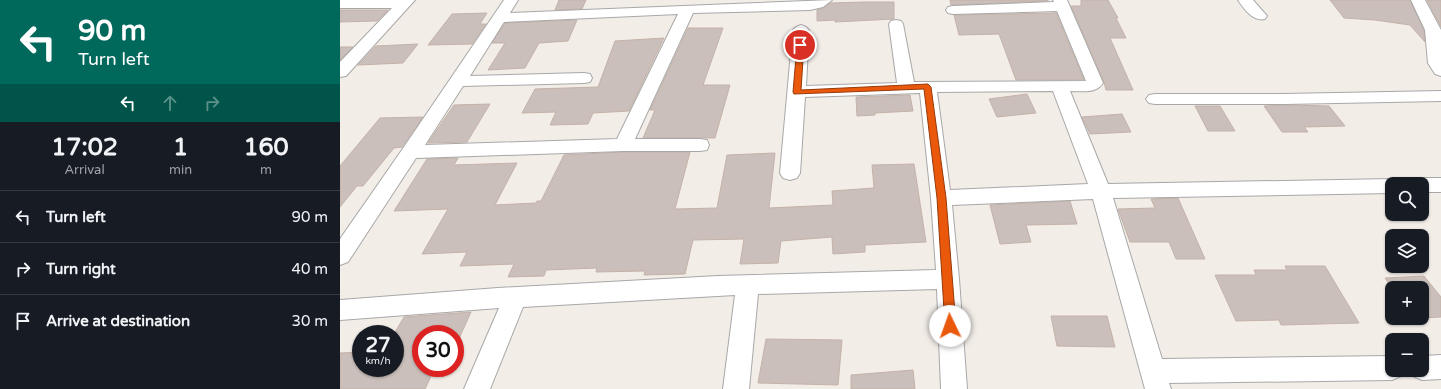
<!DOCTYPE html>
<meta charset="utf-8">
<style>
:root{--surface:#171b24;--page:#242831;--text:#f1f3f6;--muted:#9ea1a6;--line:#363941}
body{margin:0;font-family:"Varela Round",sans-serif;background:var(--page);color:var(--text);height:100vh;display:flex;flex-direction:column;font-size:15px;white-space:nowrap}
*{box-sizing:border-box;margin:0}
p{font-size:13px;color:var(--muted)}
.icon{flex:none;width:22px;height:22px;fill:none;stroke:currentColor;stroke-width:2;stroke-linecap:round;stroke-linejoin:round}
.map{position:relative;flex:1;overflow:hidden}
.side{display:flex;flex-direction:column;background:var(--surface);width:340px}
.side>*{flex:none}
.top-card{background:#00695c;color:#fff;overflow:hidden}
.controls{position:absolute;left:1045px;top:177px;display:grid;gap:8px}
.controls a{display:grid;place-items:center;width:44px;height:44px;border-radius:8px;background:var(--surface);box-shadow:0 1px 3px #0004;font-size:20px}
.speed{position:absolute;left:12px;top:325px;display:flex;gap:8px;font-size:20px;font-weight:700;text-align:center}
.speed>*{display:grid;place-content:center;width:52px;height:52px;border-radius:50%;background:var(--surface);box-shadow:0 1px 3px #0004;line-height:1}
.speed small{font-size:10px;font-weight:400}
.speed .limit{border:6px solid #d22;background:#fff;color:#111}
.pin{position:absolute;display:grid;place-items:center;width:34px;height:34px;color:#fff;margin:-17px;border:2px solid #fff;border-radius:50%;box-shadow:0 1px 4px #0007}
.me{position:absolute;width:44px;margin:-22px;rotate:357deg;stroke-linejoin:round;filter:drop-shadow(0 0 3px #0008)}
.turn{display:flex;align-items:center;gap:14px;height:84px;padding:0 12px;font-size:18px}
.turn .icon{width:52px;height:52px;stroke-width:2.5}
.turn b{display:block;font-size:28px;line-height:34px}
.lanes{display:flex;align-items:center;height:38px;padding:0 12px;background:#0003;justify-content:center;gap:20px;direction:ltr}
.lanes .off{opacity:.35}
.eta{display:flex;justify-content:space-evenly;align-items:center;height:68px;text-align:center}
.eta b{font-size:24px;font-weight:800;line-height:28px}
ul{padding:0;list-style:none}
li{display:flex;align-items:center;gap:12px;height:52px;padding:0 12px;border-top:1px solid var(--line)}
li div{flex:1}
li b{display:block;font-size:15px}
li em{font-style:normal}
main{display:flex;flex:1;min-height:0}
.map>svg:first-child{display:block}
.building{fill:#cabfba;stroke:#c5b2a8}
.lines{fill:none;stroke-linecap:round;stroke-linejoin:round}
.minor-casing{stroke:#a8a8a8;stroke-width:2}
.minor{fill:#fff;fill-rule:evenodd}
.route{fill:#ea580c;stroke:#983908}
</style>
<main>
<section class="side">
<div class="top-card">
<div class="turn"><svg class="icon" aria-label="left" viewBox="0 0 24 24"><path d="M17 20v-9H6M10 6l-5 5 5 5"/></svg><div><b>90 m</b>Turn left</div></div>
<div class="lanes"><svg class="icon" aria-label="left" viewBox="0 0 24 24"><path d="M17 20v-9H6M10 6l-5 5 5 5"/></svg><svg class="icon off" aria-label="ahead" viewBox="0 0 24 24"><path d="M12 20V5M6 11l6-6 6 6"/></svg><svg class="icon off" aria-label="right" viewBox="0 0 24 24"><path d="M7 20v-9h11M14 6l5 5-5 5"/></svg></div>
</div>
<div class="eta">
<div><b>17:02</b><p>Arrival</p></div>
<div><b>1</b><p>min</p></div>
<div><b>160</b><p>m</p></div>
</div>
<ul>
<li><svg class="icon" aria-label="left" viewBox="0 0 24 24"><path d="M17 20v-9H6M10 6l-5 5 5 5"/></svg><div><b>Turn left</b></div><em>90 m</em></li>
<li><svg class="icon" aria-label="right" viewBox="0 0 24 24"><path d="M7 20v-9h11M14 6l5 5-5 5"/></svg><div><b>Turn right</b></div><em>40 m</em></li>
<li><svg class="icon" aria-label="arrive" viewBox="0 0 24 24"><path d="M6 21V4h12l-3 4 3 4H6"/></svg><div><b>Arrive at destination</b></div><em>30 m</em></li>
</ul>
</section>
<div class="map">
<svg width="1101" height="389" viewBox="0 0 1101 389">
<rect width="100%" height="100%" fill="#f2ede7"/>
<g class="building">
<polygon points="219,0 246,0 242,9 215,10"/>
<polygon points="610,0 708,0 708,1 611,5"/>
<polygon points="741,0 768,0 778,18 776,18 786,38 770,38 793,90 766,90 764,82 731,6 741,6"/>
<polygon points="990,0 1070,0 1084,30 1085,42 1070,25 1035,20 1004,18"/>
<polygon points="1087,0 1101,0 1101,27"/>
<polygon points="526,2 554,2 554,19 495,22 495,20 477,21 477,10 484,8 490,3"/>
<polygon points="0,10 48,10 37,21 0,22"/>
<polygon points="147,13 140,24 146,24 132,44 88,45 112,14"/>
<polygon points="716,13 744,80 676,80 659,34 619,35 614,15"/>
<polygon points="237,20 228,41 199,43 185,68 148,70 165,43 152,43 165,23"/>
<polygon points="348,28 383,28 363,85 390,85 375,138 303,138 315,110 310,110"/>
<polygon points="324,38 289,111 253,113 248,124 210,125 216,112 182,113 195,89 258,87 275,41"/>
<polygon points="78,44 63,63 18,65 36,46"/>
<polygon points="0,47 13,47 0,60"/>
<polygon points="687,94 696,113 657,117 649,99"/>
<polygon points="570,95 573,111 535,113 535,115 517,116 516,97"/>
<polygon points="150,104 127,142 88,143 114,105"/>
<polygon points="949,105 989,106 1005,126 964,127 968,132 942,132 924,106"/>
<polygon points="855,106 880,106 895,131 868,131"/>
<polygon points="782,114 791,132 750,134 742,117"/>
<polygon points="83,117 62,147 54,148 23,186 17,186 0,207 0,166 40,118"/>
<polygon points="283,152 350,152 335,209 377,208 387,155 435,153 429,208 493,205 492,191 534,188 532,165 574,164 586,242 525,245 525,252 493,254 492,237 441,241 438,263 400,264 404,239 353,240 345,274 304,275 305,271 256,272 257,268 206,270 204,276 168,277 174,264 120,266 127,252 82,254 108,209 54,211 87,159 118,158 114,165 177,163 155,205 196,203 197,201 201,201 224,155"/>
<polygon points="838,198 865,259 836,259 829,242 790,242 778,209 815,208 811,199"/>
<polygon points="730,201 737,224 686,225 691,242 660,244 650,205"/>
<polygon points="945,266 985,266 1019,323 941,325 939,320 896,321 875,275 916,275 914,270 947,270"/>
<polygon points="1084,276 1101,297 1101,317 1082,318 1082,288 1052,288 1045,278"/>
<polygon points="131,312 117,343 115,343 115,334 81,334 81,368 95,368 85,389 0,389 0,353 21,352 21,368 55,368 54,334 64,317"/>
<polygon points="711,316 767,316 775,347 717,346"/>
<polygon points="426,339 502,340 498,385 418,383"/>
<polygon points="573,370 575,389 511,389 511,375"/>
</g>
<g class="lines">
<defs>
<g id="minor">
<polygon points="0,0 75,0 6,76 0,77 0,62 52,8 0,8"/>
<path d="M164 0H178L170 13 492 0 483 7 470 10 353 13 295 139H360L367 140 369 145 367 150 360 151H283L76 158 8 262 0 265V239L64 147ZM338 14 277 139 85 145 123 86 244 83 250 82 252 78 250 74 244 73 130 76 164 22Z"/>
<path d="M713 0H727L763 83C756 94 742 91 730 91L768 184 1052 179 1059 181 1061 184H1052V193L773 198 822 359 1052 356V370H1064L1061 376 1052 380 829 383 831 389H805L753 199 612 205 619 279 627 389H601L597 289 418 294 409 389H383L395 295 183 307 150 389H124L159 308 0 320V300L158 288 378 276 596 270 591 198 580 93 465 97 460 173 457 178 450 180 443 178 440 173 453 30 456 27 461 25 466 27 469 30 466 86 557 83 549 24 551 21 556 20 561 21 563 24 574 82 746 81 717 11 613 14 608 13 606 10 608 7 613 6 714 2ZM713 91 748 184 610 190 597 92Z"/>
<path d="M898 0H913L927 16 925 19C913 22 904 9 898 0Z"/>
<polygon points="1071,0 1085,0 1101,30 1101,76 1095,74 1088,63 1085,30"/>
<polygon points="1101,91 1101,101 944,104 815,104 809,103 806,99 809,95 815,94 944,94"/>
<polygon points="1082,178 1101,178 1101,192 1082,192 1082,184 1073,184 1075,180"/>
<polygon points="1101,355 1101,379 1082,380 1073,376 1070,370 1082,370 1082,356"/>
</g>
</defs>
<use href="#minor" class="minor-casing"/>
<use href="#minor" class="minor"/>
</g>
<polygon class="route" points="460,43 464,45 461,90 588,84 591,87 606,198 616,326 614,330 610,331 606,330 605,326 597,198 584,89 454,94 453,92 457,45"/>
</svg>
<div class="controls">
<a><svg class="icon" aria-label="search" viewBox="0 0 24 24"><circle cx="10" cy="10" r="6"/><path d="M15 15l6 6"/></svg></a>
<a><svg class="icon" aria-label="layers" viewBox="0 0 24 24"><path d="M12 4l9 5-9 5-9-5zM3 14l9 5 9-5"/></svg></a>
<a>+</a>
<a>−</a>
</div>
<div class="speed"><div>27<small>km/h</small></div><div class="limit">30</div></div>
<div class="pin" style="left:460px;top:45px;background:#d93025"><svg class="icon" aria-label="arrive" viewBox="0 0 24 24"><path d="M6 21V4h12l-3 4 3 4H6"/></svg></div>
<svg class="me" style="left:610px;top:326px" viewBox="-20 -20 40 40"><circle r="19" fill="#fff"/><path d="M0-13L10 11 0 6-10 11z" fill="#ea580c"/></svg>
</div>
</main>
